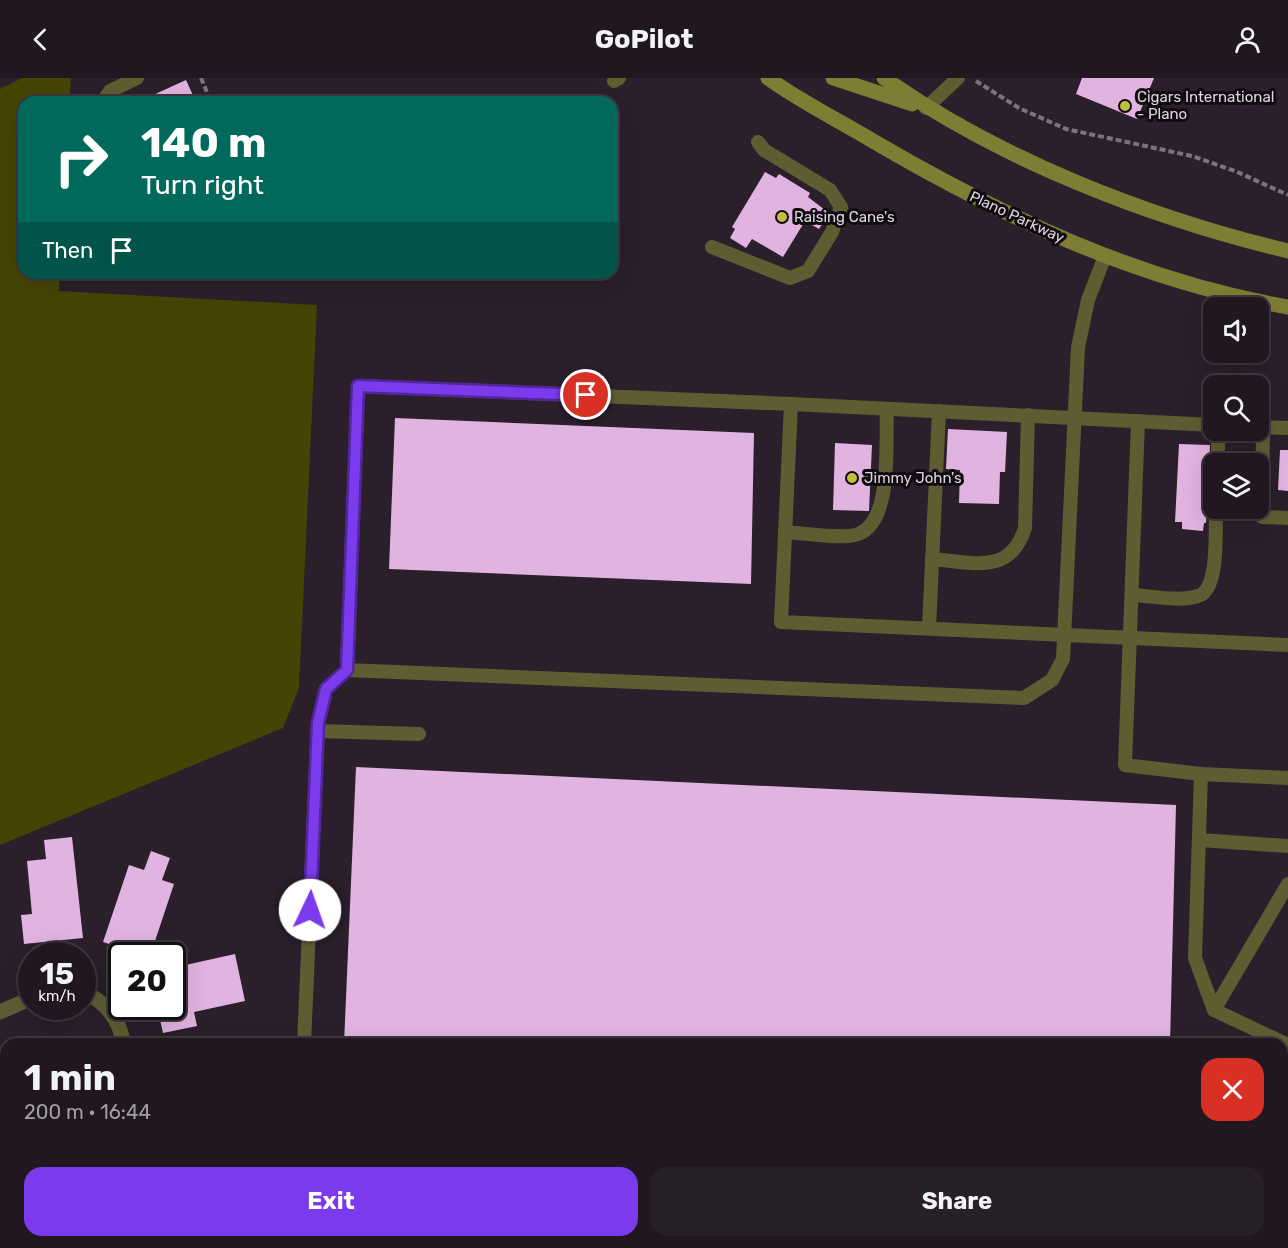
<!DOCTYPE html>
<meta charset="utf-8">
<style>
:root{--surface:#201720;--page:#282029;--text:#f1f3f6;--muted:#a29fa5;--line:#3d363e;--accent:#7c3aed}
body{margin:0;font-family:Rubik,sans-serif;background:var(--page);color:var(--text);height:100vh;display:flex;flex-direction:column;font-size:22px;white-space:nowrap}
*{box-sizing:border-box;margin:0}
p{font-size:20px;color:var(--muted)}
.icon{flex:none;width:33px;height:33px;fill:none;stroke:currentColor;stroke-width:2;stroke-linecap:round;stroke-linejoin:round}
.map{position:relative;flex:1;overflow:hidden}
.drawer{position:absolute;left:0px;top:960px;width:1288px;height:210px;display:flex;flex-direction:column;background:var(--surface);border-radius:18px 18px 0 0;box-shadow:0 6px 24px #0002,0 0 0 2px var(--line)}
.drawer>*{flex:none}
.guide{position:absolute;left:18px;top:18px;width:600px;height:183px;border-radius:18px;box-shadow:0 6px 24px #0002,0 0 0 2px var(--line);background:#00695c;color:#fff;overflow:hidden}
.tools{position:absolute;left:1203px;top:219px;display:grid;gap:12px}
.tools a{display:grid;place-items:center;width:66px;height:66px;border-radius:12px;background:var(--surface);box-shadow:0 6px 24px #0002,0 0 0 2px var(--line);font-size:30px}
.speed{position:absolute;left:18px;top:864px;display:flex;gap:12px;font-size:30px;font-weight:700;text-align:center}
.speed>*{display:grid;place-content:center;width:78px;height:78px;border-radius:50%;background:var(--surface);box-shadow:0 6px 24px #0002,0 0 0 2px var(--line);line-height:1}
.speed small{font-size:15px;font-weight:400}
.speed .limit{border:3px solid #111;border-radius:9px;background:#fff;color:#111}
.pin{position:absolute;display:grid;place-items:center;width:51px;height:51px;color:#fff;margin:-26px;border:3px solid #fff;border-radius:50%;box-shadow:0 2px 6px #0007}
.me{position:absolute;width:66px;margin:-33px;rotate:3deg;stroke-linejoin:round;filter:drop-shadow(0 0 4px #0008)}
.turn{display:flex;align-items:center;gap:21px;height:126px;padding:0 24px;font-size:27px}
.turn .icon{width:78px;height:78px;stroke-width:2.5}
.turn b{display:block;font-size:42px;line-height:51px}
.then{display:flex;align-items:center;height:57px;padding:0 24px;background:#0003;gap:12px;font-size:22px}
.round{display:grid;place-items:center;flex:none;width:63px;height:63px;border-radius:18px;background:var(--page)}
.summary{display:flex;align-items:center;justify-content:space-between;height:102px;padding:0 24px}
h1{font-size:36px;font-weight:700;line-height:45px}
.button{display:flex;gap:12px;margin-top:auto;padding:12px 24px}
.button a{flex:1;height:69px;border-radius:18px;background:var(--accent);color:#fff;font-size:24px;font-weight:700;line-height:69px;text-align:center}
.button a+a{background:var(--page);color:var(--text)}
header{display:flex;justify-content:space-between;align-items:center;height:78px;padding:0 24px;background:var(--surface);font-size:27px;font-weight:700}
.map>svg:first-child{display:block}
.green{fill:#464405}
.building{fill:#e1b3e0}
.lines{fill:none;stroke-linecap:round;stroke-linejoin:round}
.path{stroke:#7d737d;stroke-width:4;stroke-dasharray:6 3;stroke-linecap:butt}
.lane{stroke:#5e5d32;stroke-width:14}
.street{stroke:#5e5d32;stroke-width:15}
.secondary{stroke:#7f7d34;stroke-width:15}
.route-casing{stroke:#51269a;stroke-width:15}
.route{stroke:#7c3aed;stroke-width:10}
.poi-dot{fill:#c1be40;stroke:#100b10;stroke-width:2}
.labels{text-anchor:middle;stroke-width:6;stroke-linejoin:round;paint-order:stroke}
.poi-label{font-size:15px;fill:#ded6de;stroke:#100b10;text-anchor:start}
.street-label{font-size:15px;fill:#ded6de;stroke:#100b10}
</style>
<header><svg class="icon" aria-label="back" viewBox="0 0 24 24"><path d="M15 5l-7 7 7 7"/></svg>GoPilot<svg class="icon" aria-label="person" viewBox="0 0 24 24"><circle cx="12" cy="8" r="4"/><path d="M4 21q1-7 8-7t8 7"/></svg></header>
<div class="map">
<svg width="1288" height="1170" viewBox="0 0 1288 1170">
<rect width="100%" height="100%" fill="#2a1f2a"/>
<polygon class="green" points="22,0 71,0 69,24 24,24 24,195 60,195 59,213 317,227 299,610 283,650 0,767 0,11"/>
<g class="building">
<polygon points="1082,0 1154,0 1137,41 1076,16"/>
<polygon points="186,2 196,24 153,24 151,18"/>
<polygon points="765,94 776,100 779,96 810,115 808,119 829,135 819,151 805,143 783,179 752,161 746,170 730,160 735,151 732,149"/>
<polygon points="395,340 754,355 751,506 389,491"/>
<polygon points="948,351 1007,354 1005,394 1000,394 999,426 959,425 960,392 946,391"/>
<polygon points="835,365 872,367 869,433 833,432"/>
<polygon points="1179,366 1210,367 1206,445 1204,445 1203,453 1182,451 1182,444 1175,444"/>
<polygon points="1280,372 1288,372 1288,413 1278,412"/>
<polygon points="356,689 1176,727 1170,966 344,966"/>
<polygon points="72,759 83,860 24,866 21,837 32,836 27,783 46,781 44,762"/>
<polygon points="151,773 170,780 162,802 174,806 150,878 145,878 103,864 129,787 144,792"/>
<polygon points="235,876 245,923 194,934 197,948 163,955 157,928 172,928 172,890"/>
<polygon points="0,1143 6,1143 6,1164 23,1164 23,1170 0,1170"/>
<polygon points="32,1164 78,1164 78,1170 31,1170"/>
<polygon points="158,1164 246,1164 245,1170 157,1170"/>
</g>
<g class="lines">
<g class="path">
<polyline points="201,0 211,24"/>
<polyline points="976,3 1019,30 1066,51 1192,78 1235,93 1288,117"/>
</g>
<g class="lane">
<polyline points="614,3 619,0"/>
<polyline points="103,24 110,13 137,0"/>
<polyline points="926,30 958,0"/>
<polyline points="712,169 790,200 808,193 832,154 841,129 830,112 764,72 758,64"/>
<polyline points="791,326 358,308 347,592 1024,620 1052,602 1063,581 1078,269 1088,222 1105,178"/>
<polyline points="1138,343 1125,687 1201,696 1195,880 1214,932 1288,967"/>
<polyline points="1214,347 791,326 781,544 1288,567"/>
<polyline points="1258,349 1288,350"/>
<polyline points="1263,349 1262,439 1288,440"/>
<polyline points="1217,386 1219,352"/>
<path d="M785 454C805 455 837 461 855 457 894 448 885 363 887 331"/>
<path d="M932 481C972 484 1010 498 1025 450L1028 337"/>
<path d="M1132 517C1152 518 1179 524 1198 518 1220 512 1215 450 1216 430"/>
<polyline points="929,550 939,333"/>
<polyline points="317,653 419,656"/>
<polyline points="1201,696 1288,700"/>
<polyline points="1200,762 1288,768"/>
<polyline points="1214,932 1288,806"/>
<polyline points="304,966 318,645 326,611 347,592"/>
<polyline points="1282,1094 1288,1096"/>
<polyline points="404,1164 517,1170"/>
</g>
<g class="street">
<path d="M82 914C105 922 121 943 123 966"/>
<polyline points="0,934 32,920"/>
<polyline points="1282,1076 1288,1064"/>
<polyline points="0,1098 6,1098"/>
<polyline points="115,1170 115,1164"/>
<polyline points="1259,1170 1259,1164"/>
</g>
<g class="secondary">
<path d="M768 0C801 24 838 42 873 63 1003 139 1139 203 1288 229"/>
<polyline points="833,0 912,26"/>
<path d="M884 0C1000 82 1150 140 1288 173"/>
</g>
</g>
<g class="lines">
<defs>
<polyline id="route" points="310,832 318,645 326,611 347,592 358,308 586,317"/>
</defs>
<use href="#route" class="route-casing"/>
<use href="#route" class="route"/>
</g>
<g class="poi-dot">
<circle cx="1125" cy="28" r="6"/>
<circle cx="782" cy="139" r="6"/>
<circle cx="852" cy="400" r="6"/>
</g>
<g class="labels">
<g class="poi-label">
<text x="1137" y="24">Cigars International<tspan x="1137" dy="17">- Plano</tspan></text>
<text x="794" y="144">Raising Cane's</text>
<text x="864" y="405">Jimmy John's</text>
</g>
<g class="street-label">
<text transform="translate(1017 139) rotate(25)" y="5">Plano Parkway</text>
</g>
</g>
</svg>
<div class="tools">
<a><svg class="icon" aria-label="sound" viewBox="0 0 24 24"><path d="M4 9h4l5-4v14l-5-4H4zM17 9q2 3 0 6"/></svg></a>
<a><svg class="icon" aria-label="search" viewBox="0 0 24 24"><circle cx="10" cy="10" r="6"/><path d="M15 15l6 6"/></svg></a>
<a><svg class="icon" aria-label="layers" viewBox="0 0 24 24"><path d="M12 4l9 5-9 5-9-5zM3 14l9 5 9-5"/></svg></a>
</div>
<div class="speed"><div>15<small>km/h</small></div><div class="limit">20</div></div>
<div class="pin" style="left:586px;top:317px;background:#d93025"><svg class="icon" aria-label="arrive" viewBox="0 0 24 24"><path d="M6 21V4h12l-3 4 3 4H6"/></svg></div>
<svg class="me" style="left:310px;top:832px" viewBox="-20 -20 40 40"><circle r="19" fill="#fff"/><path d="M0-13L10 11 0 6-10 11z" fill="#7c3aed"/></svg>
<div class="guide">
<div class="turn"><svg class="icon" aria-label="right" viewBox="0 0 24 24"><path d="M7 20v-9h11M14 6l5 5-5 5"/></svg><div><b>140 m</b>Turn right</div></div>
<div class="then">Then<svg class="icon" aria-label="arrive" viewBox="0 0 24 24"><path d="M6 21V4h12l-3 4 3 4H6"/></svg></div>
</div>
<section class="drawer">
<div class="summary"><div><h1>1 min</h1><p>200 m · 16:44</p></div><a class="round" style="background:#d93025;color:#fff"><svg class="icon" aria-label="close" viewBox="0 0 24 24"><path d="M6 6l12 12M18 6L6 18"/></svg></a></div>
<div class="button"><a>Exit</a><a>Share</a></div>
</section>
</div>
